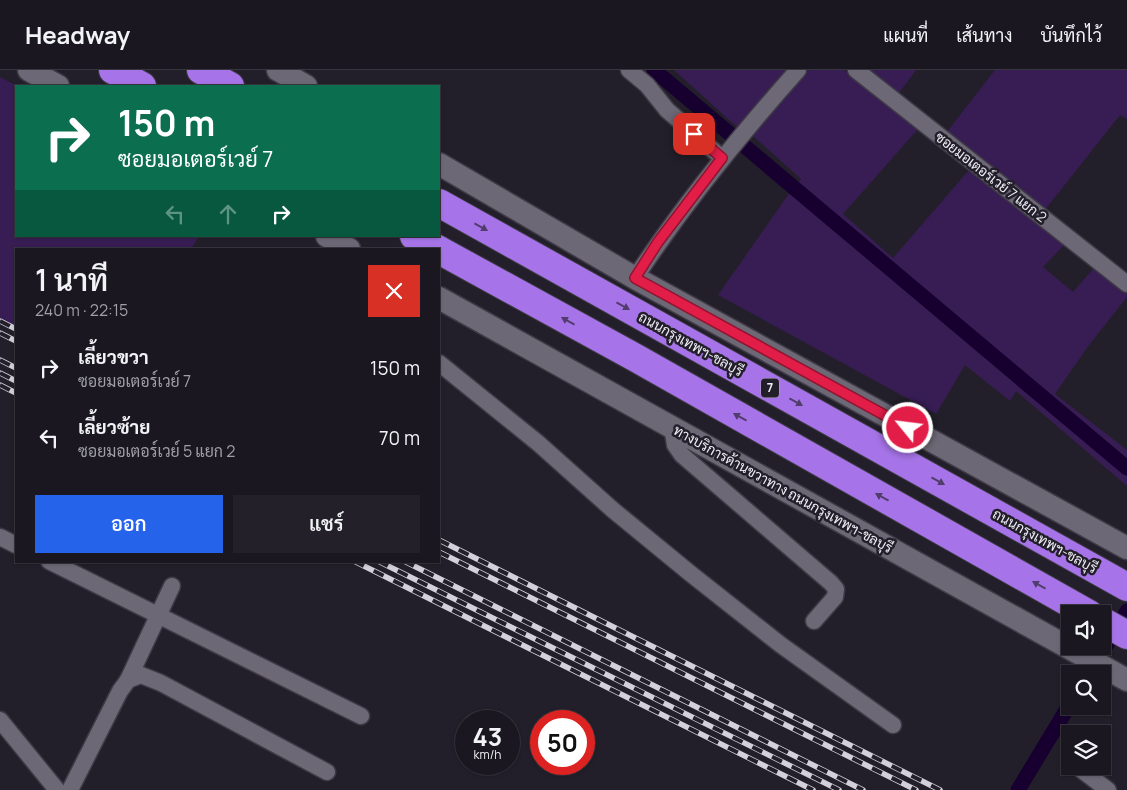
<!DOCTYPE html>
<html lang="th">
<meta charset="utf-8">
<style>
:root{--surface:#1a1720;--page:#232029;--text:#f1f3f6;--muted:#9f9fa5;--line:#38363e;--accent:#2563eb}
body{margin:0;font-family:Manrope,Sarabun,sans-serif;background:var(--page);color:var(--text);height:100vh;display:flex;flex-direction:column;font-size:19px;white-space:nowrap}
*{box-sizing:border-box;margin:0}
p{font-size:16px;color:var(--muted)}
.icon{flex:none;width:28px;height:28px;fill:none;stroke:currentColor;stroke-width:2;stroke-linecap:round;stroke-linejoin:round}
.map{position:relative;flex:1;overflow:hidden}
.side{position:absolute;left:15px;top:178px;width:425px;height:315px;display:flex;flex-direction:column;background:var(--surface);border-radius:0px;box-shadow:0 1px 4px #0004,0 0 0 1px var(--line)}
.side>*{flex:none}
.hud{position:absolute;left:15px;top:15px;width:425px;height:152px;border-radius:0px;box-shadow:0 1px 4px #0004,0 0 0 1px var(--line);background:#0b6e4f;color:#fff;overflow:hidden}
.fabs{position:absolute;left:1061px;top:535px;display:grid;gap:10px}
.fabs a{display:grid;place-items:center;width:50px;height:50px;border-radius:0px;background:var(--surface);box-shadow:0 1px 4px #0004,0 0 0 1px var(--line);font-size:25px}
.speed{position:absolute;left:455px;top:640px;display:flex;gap:10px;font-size:25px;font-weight:700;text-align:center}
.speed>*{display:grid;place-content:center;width:65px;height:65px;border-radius:50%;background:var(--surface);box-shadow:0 1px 4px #0004,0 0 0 1px var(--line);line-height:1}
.speed small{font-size:12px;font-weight:400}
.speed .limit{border:8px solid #d22;background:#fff;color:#111}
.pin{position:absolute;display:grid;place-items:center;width:42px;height:42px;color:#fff;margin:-21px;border-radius:10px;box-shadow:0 2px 8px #0006}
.me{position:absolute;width:55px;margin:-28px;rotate:299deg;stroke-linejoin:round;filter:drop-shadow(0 0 4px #0008)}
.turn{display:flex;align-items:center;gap:18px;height:105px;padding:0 20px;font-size:22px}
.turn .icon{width:65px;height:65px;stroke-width:2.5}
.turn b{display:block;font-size:35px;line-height:42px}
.lanes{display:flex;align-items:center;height:48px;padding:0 20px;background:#0003;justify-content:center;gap:25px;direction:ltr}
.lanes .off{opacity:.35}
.round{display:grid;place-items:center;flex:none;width:52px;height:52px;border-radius:0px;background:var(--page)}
.summary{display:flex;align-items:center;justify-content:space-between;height:85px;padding:0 20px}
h1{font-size:30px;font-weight:600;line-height:38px}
.cta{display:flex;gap:10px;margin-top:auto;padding:10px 20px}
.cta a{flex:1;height:58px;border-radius:0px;background:var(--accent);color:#fff;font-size:20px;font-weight:600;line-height:58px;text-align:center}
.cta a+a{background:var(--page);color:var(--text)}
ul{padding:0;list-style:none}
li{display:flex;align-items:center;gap:15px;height:70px;padding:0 20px}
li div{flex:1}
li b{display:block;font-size:19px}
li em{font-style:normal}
header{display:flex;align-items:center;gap:30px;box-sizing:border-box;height:70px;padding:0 25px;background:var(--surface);border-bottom:1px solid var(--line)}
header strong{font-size:24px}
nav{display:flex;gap:28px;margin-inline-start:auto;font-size:18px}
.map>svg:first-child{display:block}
.green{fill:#371d54}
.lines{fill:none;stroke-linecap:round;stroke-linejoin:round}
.canal{stroke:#17002f;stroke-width:15}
.minor-casing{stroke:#3e3a45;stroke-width:19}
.secondary-casing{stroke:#3e3a45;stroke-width:25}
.motorway-casing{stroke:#3e3a45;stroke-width:30}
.minor{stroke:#6d6876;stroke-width:16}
.secondary{stroke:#6d6876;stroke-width:22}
.motorway{stroke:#a674e8;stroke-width:28}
.rail-casing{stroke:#d2d0d8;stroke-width:5.5}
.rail{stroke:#231f2a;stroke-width:4;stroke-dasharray:11;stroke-linecap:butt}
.oneway{fill:#513d6c}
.route-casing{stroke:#92132f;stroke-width:12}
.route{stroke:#e11d48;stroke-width:9}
.labels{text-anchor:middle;stroke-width:5;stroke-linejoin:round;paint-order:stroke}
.shield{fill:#231f2a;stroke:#b2afb8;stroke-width:1}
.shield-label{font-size:12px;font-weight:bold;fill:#efedf5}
.street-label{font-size:14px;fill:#efedf5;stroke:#231f2a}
</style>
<header>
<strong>Headway</strong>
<nav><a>แผนที่</a><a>เส้นทาง</a><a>บันทึกไว้</a></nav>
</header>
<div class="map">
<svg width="1127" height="720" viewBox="0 0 1127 720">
<rect width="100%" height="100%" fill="#231f2a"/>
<g class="green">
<polygon points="674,0 789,0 737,57"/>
<polygon points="809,0 844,0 918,59 843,144 893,188 970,99 1066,173 1043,197 1073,222 1094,198 1127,224 1127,227 1089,275 1055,324 1127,380 1127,416 1016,321 1010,331 965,295 936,344 718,225 788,125 801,109 753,66"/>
<polygon points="867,0 916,0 898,24"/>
<polygon points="995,0 1127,0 1127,49 1120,45 1044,141 946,63"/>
<polygon points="0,7 17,16 16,166 199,166 191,179 16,179 16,260 0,252"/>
</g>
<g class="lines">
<g class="canal">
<polyline points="654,0 1127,398"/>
<polyline points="1089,604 1127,541"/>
<polyline points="1018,720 1070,634"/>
</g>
<defs>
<g id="minor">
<polyline points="629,0 647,15 667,40 722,88"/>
<polyline points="856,0 1127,214"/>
<path d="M635 208C684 134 739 66 798 0"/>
<polyline points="439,293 538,373 613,440 691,504 781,575 893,655"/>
<polyline points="672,357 675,375 682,385 831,513 836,519 835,527 814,551"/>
<polyline points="0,467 16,475"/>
<polyline points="49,491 361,646"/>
<polyline points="128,610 172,516"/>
<polyline points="0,650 57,720"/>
<polyline points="1079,698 1108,720"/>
<polyline points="70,720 120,621 128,610 141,605 161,613 327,702"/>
</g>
<g id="secondary">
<polyline points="29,0 58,16"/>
<polyline points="278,0 306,16"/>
<polyline points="439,94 635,208 1127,478"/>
<polyline points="327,166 349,179"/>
<polyline points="439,228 1127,610"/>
</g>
<g id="motorway">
<polyline points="113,0 142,16"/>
<polyline points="201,0 230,16"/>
<polyline points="439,133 1127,517"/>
<polyline points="414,166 437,179"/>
<polyline points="439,180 636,288 1089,544"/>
<polyline points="1102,551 1127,565"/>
</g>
</defs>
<use href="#minor" class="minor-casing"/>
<use href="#secondary" class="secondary-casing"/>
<use href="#motorway" class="motorway-casing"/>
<use href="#minor" class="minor"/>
<use href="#secondary" class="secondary"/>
<use href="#motorway" class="motorway"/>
<defs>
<g id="rail">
<polyline points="0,251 16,259"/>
<polyline points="0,263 16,271"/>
<polyline points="0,290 16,298"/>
<polyline points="0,303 16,311"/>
<polyline points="0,315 16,323"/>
<polyline points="439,470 940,720"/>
<polyline points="439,482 916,720"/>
<polyline points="354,491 813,720"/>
<polyline points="378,491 839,720"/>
<polyline points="404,491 863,720"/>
</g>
</defs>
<use href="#rail" class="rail-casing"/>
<use href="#rail" class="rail"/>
</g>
<defs><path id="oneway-solid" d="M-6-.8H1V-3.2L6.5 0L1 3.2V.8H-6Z" transform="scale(1.25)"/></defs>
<g class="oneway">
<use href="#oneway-solid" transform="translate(481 157) rotate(29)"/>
<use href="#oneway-solid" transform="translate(623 236) rotate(29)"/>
<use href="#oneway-solid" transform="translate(568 251) rotate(-151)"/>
<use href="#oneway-solid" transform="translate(796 332) rotate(29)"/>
<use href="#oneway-solid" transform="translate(740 347) rotate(-151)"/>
<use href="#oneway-solid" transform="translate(938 411) rotate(29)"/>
<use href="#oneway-solid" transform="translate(882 427) rotate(-151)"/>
<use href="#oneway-solid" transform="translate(1039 515) rotate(-151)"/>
</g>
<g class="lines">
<defs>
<polyline id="route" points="694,64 722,88 658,172 635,208 908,358"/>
</defs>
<use href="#route" class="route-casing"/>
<use href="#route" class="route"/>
</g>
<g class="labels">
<rect class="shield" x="761" y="308.5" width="18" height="19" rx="4"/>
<g class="shield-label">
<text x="770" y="322">7</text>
</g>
<g class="street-label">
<text transform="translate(991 107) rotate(38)" y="5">ซอยมอเตอร์เวย์ 7 แยก 2</text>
<text transform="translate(691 274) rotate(29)" y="5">ถนนกรุงเทพฯ-ชลบุรี</text>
<text transform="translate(783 419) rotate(29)" y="5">ทางบริการด้านขวาทาง ถนนกรุงเทพฯ-ชลบุรี</text>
<text transform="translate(1045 471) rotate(29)" y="5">ถนนกรุงเทพฯ-ชลบุรี</text>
</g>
</g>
</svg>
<div class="fabs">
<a><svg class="icon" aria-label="sound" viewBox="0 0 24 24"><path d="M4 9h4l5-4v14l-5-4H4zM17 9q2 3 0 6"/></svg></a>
<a><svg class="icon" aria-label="search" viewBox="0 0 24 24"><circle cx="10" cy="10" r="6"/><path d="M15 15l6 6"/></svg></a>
<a><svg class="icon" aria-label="layers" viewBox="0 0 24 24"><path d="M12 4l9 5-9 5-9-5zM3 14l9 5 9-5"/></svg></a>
</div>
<div class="speed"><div>43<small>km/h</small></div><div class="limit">50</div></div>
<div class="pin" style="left:694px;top:64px;background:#d93025"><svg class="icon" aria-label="arrive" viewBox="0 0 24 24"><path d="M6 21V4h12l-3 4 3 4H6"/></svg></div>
<svg class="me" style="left:908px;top:358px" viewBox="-20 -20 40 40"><circle r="17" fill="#e11d48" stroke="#fff" stroke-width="3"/><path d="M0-11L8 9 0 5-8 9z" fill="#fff"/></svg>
<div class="hud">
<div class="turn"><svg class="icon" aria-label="right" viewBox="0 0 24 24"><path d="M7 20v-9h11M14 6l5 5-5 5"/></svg><div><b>150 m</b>ซอยมอเตอร์เวย์ 7</div></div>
<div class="lanes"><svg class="icon off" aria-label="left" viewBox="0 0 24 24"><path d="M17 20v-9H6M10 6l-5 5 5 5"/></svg><svg class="icon off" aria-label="ahead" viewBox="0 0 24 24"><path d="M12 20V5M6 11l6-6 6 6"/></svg><svg class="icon" aria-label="right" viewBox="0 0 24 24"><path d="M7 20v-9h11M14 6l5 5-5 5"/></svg></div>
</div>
<section class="side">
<div class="summary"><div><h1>1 นาที</h1><p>240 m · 22:15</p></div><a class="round" style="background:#d93025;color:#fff"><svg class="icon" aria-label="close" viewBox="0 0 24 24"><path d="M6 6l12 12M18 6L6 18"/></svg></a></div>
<ul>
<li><svg class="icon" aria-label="right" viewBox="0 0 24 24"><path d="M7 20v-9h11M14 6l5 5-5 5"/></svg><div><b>เลี้ยวขวา</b><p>ซอยมอเตอร์เวย์ 7</p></div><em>150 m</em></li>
<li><svg class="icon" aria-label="left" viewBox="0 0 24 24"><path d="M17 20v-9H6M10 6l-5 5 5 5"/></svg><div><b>เลี้ยวซ้าย</b><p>ซอยมอเตอร์เวย์ 5 แยก 2</p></div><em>70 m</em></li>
</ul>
<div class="cta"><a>ออก</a><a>แชร์</a></div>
</section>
</div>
